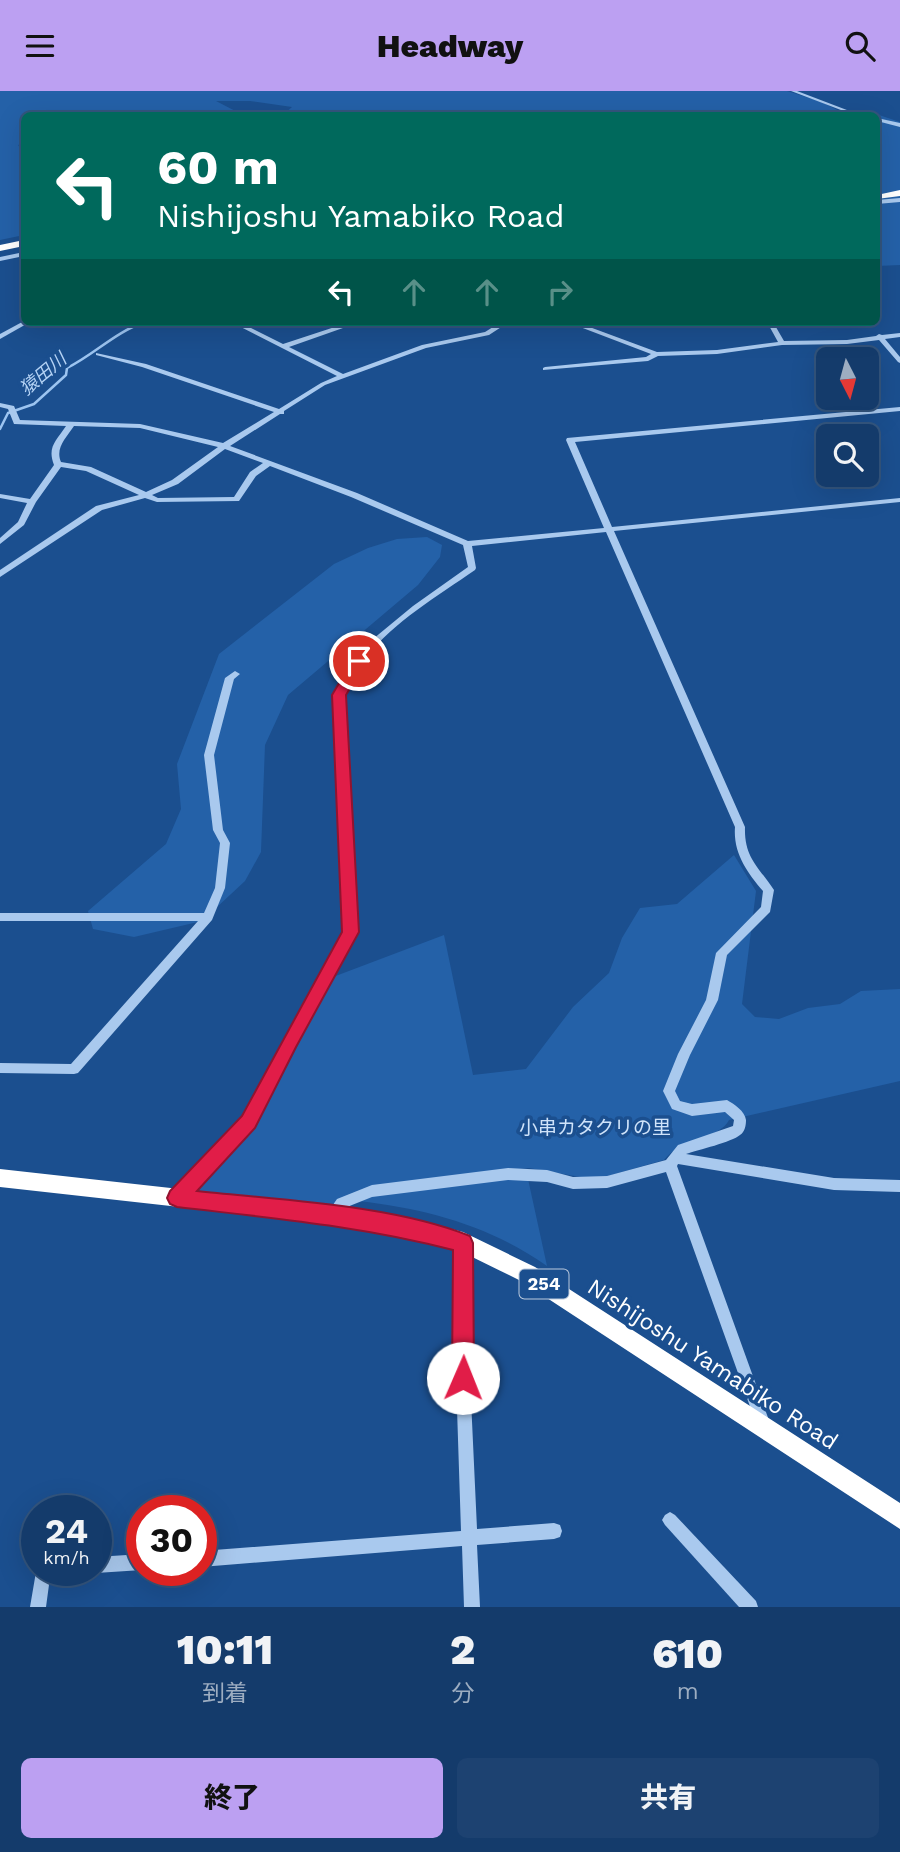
<!DOCTYPE html>
<html lang="ja">
<meta charset="utf-8">
<style>
:root{--surface:#143b6b;--page:#1d4271;--text:#f1f3f6;--muted:#9dadc1;--line:#33557e;--accent:#bca0f2}
body{margin:0;font-family:"Work Sans","Noto Sans JP",sans-serif;background:var(--page);color:var(--text);height:100vh;display:flex;flex-direction:column;font-size:26px;white-space:nowrap}
*{box-sizing:border-box;margin:0}
p{font-size:23px;color:var(--muted)}
.icon{flex:none;width:38px;height:38px;fill:none;stroke:currentColor;stroke-width:2;stroke-linecap:round;stroke-linejoin:round}
.map{position:relative;height:1516px;overflow:hidden}
.details{display:flex;flex-direction:column;background:var(--surface);flex:1}
.details>*{flex:none}
.banner{position:absolute;left:21px;top:21px;width:859px;height:214px;border-radius:10px;box-shadow:0 7px 28px #0002,0 0 0 2px var(--line);background:#00695c;color:#fff;overflow:hidden}
.needle{width:46px;rotate:174deg}
.buttons{position:absolute;left:816px;top:256px;display:grid;gap:14px}
.buttons a{display:grid;place-items:center;width:63px;height:63px;border-radius:10px;background:var(--surface);box-shadow:0 7px 28px #0002,0 0 0 2px var(--line);font-size:35px}
.speed{position:absolute;left:21px;top:1404px;display:flex;gap:14px;font-size:35px;font-weight:700;text-align:center}
.speed>*{display:grid;place-content:center;width:91px;height:91px;border-radius:50%;background:var(--surface);box-shadow:0 7px 28px #0002,0 0 0 2px var(--line);line-height:1}
.speed small{font-size:18px;font-weight:400}
.speed .limit{border:10px solid #d22;background:#fff;color:#111}
.pin{position:absolute;display:grid;place-items:center;width:60px;height:60px;color:#fff;margin:-30px;border:4px solid #fff;border-radius:50%;box-shadow:0 2px 7px #0007}
.me{position:absolute;width:77px;margin:-38px;rotate:1deg;stroke-linejoin:round;filter:drop-shadow(0 0 5px #0008)}
.turn{display:flex;align-items:center;gap:24px;height:147px;padding:0 21px;font-size:32px}
.turn .icon{width:91px;height:91px;stroke-width:2.5}
.turn b{display:block;font-size:49px;line-height:60px}
.lanes{display:flex;align-items:center;height:66px;padding:0 21px;background:#0003;justify-content:center;gap:35px;direction:ltr}
.lanes .off{opacity:.35}
.eta{display:flex;justify-content:space-evenly;align-items:center;height:119px;text-align:center}
.eta b{font-size:42px;font-weight:800;line-height:49px}
.primary-button{display:flex;gap:14px;margin-top:auto;padding:14px 21px}
.primary-button a{flex:1;height:80px;border-radius:10px;background:var(--accent);color:#111;font-size:28px;font-weight:800;line-height:80px;text-align:center}
.primary-button a+a{background:var(--page);color:var(--text)}
header{display:flex;justify-content:space-between;align-items:center;height:91px;padding:0 21px;background:var(--accent);color:#111;font-size:32px;font-weight:800}
.map>svg:first-child{display:block}
.green{fill:#2461a8}
.lines{fill:none;stroke-linecap:round;stroke-linejoin:round}
.stream{stroke:#9cc4f0;stroke-width:2.5}
.minor{fill:#a9c9ee;fill-rule:evenodd}
.highway{fill:#fff;fill-rule:evenodd}
.route{fill:#e11d48;stroke:#92132f;stroke-width:2}
.labels{text-anchor:middle;stroke-width:7;stroke-linejoin:round;paint-order:stroke}
.far-water-label{font-size:18px;font-style:italic;fill:#b5d3f5;stroke:#1b4f8f}
.shield{fill:#1b4f8f;stroke:#bbcadd;stroke-width:2}
.shield-label{font-size:18px;font-weight:bold;fill:#fff}
.park-label{font-size:19px;fill:#cfe3fa;stroke:#1b4f8f}
.near-street-label{font-size:23px;fill:#fff;stroke:#1b4f8f}
</style>
<header><svg class="icon" aria-label="menu" viewBox="0 0 24 24"><path d="M4 6h16M4 12h16M4 18h16"/></svg>Headway<svg class="icon" aria-label="search" viewBox="0 0 24 24"><circle cx="10" cy="10" r="6"/><path d="M15 15l6 6"/></svg></header>
<div class="map">
<svg width="900" height="1516" viewBox="0 0 900 1516">
<rect width="100%" height="100%" fill="#1b4f8f"/>
<g class="green">
<polygon points="0,0 787,0 822,11 847,24 867,20 900,31 900,174 877,175 877,24 625,22 283,24 292,16 250,10 216,10 243,24 24,24 24,52 18,54 24,61 24,144 0,149"/>
<polygon points="427,446 442,454 440,466 418,494 288,604 265,654 261,761 245,790 202,830 134,846 93,838 88,820 166,753 181,718 177,673 219,563 334,473 368,457 397,448"/>
<path d="M734 764 756 800 742 913 755 926 779 928 808 917 840 913 861 900 900 898V990L729 1029C720 1048 681 1047 664 1069L608 1085 586 1087 529 1077 479 1082 360 1099 325 1117 193 1102 257 1034 333 886 444 844 473 984 526 978 573 916 609 882 622 847 640 817 677 813Z"/>
<path d="M519 1086 528 1088 547 1175C490 1135 428 1118 359 1110L374 1104Z"/>
</g>
<g class="lines">
<path class="stream" d="M0 338 8 322 34 313 66 284 67 277C95 263 115 241 145 231"/>
<g class="minor">
<polygon points="791,0 797,0 860,24 854,24"/>
<polygon points="877,27 900,32 900,36 877,30"/>
<polygon points="900,107 900,111 877,113 877,109"/>
<polygon points="24,161 24,165 0,170 0,166"/>
<polygon points="24,230 30,231 0,248 0,243"/>
<path d="M66 231C80 231 97 229 110 234L107 236 69 233Z"/>
<path d="M231 231H239L283 253 350 231H360L289 256 343 283 422 254 485 241 501 231H509L489 244 426 257 325 294 284 320V323H280L230 355 357 402 468 450 604 437 566 349 567 347 900 316V320L575 351 612 436 900 407V411L614 440 745 736C744 767 759 776 774 799L770 821 727 864 718 909 690 964 675 1000 680 1010 692 1013 727 1009C734 1013 745 1020 746 1029 746 1034 745 1041 740 1044 732 1051 698 1059 686 1063L834 1087 900 1089V1101L834 1099 678 1073 677 1075 771 1335 769 1340 764 1342 759 1340 757 1335 666 1081 607 1097 573 1098 547 1091 508 1089 372 1106 347 1116 338 1128 333 1130 328 1128 326 1124 337 1108 372 1094 508 1077 547 1079 573 1086 607 1085 666 1069 678 1054 733 1035 734 1029 725 1021 692 1025 672 1018 663 1000 678 963 706 909 716 862 761 816 763 800C747 781 733 762 735 736L606 441 472 455 476 477 475 479C438 505 394 530 366 567 357 578 351 592 344 604L356 841 252 1035 182 1111 177 1113 172 1111 170 1107 172 1103 244 1027 344 841 334 604 358 565 373 548 413 515 468 476 463 454 351 406 270 375 256 385 239 410 157 411 145 407 102 419 0 486V479L96 415 139 404 86 380 61 376 36 411 24 434 0 453V447L18 431 27 412 0 407V403L30 408 54 374C47 356 56 350 66 335L14 333 8 318 0 316V312L14 315 20 329 140 333 223 352 274 321 142 276 96 264V262L146 273 279 318 321 292 337 285ZM74 335 140 337 218 356 172 389 146 401 91 376 61 371C55 357 66 347 74 335ZM225 358 263 372 250 381 234 406 158 407 152 404 178 393Z"/>
<polygon points="567,231 576,231 657,261 717,259 778,251 767,231 773,231 784,250 847,249 876,245 879,243 882,244 900,242 900,246 885,248 900,266 900,272 898,271 879,249 847,253 782,254 717,263 658,265 648,270 543,279 543,277 545,276 646,266 651,263"/>
<polygon points="235,580 240,583 234,588 214,664 223,739 230,752 225,797 212,829 78,982 74,983 0,982 0,972 71,973 198,830 0,830 0,822 204,822 215,797 220,752 213,739 204,664 225,587"/>
<polygon points="463,1145 468,1146 470,1151 470,1287 477,1438 554,1432 560,1434 562,1440 560,1446 554,1448 477,1454 480,1516 464,1516 462,1455 201,1476 201,1460 461,1440 456,1287 456,1151 458,1146"/>
<polygon points="670,1421 675,1424 756,1510 758,1516 739,1516 665,1434 662,1429 665,1424"/>
<polygon points="142,1463 142,1479 96,1482 90,1479 96,1479 96,1466"/>
<polygon points="37,1475 37,1479 51,1479 46,1516 30,1516"/>
</g>
<g class="highway">
<polygon points="900,99 900,105 877,108 877,104"/>
<polygon points="24,149 24,155 0,160 0,154"/>
<polygon points="0,1078 333,1115 395,1124 463,1141 535,1176 900,1412 900,1438 521,1190 460,1160 395,1144 333,1133 0,1096"/>
</g>
</g>
<path class="route" d="M359 566 366 570 346 604 359 841 296 956 255 1037 197 1100C281 1109 393 1114 470 1145L473 1152 474 1287 470 1295 463 1298 455 1295 452 1287 453 1159C362 1135 270 1127 177 1116L170 1113 167 1107 170 1100 242 1025 342 841 332 604 354 567Z"/>
<g class="labels">
<g class="far-water-label">
<text transform="translate(43 283) rotate(-40)" y="6">猿田川</text>
</g>
<rect class="shield" x="519.5" y="1178.5" width="49" height="29" rx="5"/>
<g class="shield-label">
<text x="544" y="1199">254</text>
</g>
<g class="park-label">
<text x="595" y="1043">小串カタクリの里</text>
</g>
<g class="near-street-label">
<text transform="translate(713 1273) rotate(33)" y="8">Nishijoshu Yamabiko Road</text>
</g>
</g>
</svg>
<div class="buttons">
<a><svg class="needle" viewBox="-14 -14 28 28"><path d="M0-13l5 13h-10z" fill="#e53935"/><path d="M0 13l5-13h-10z" fill="#9dadc1"/></svg></a>
<a><svg class="icon" aria-label="search" viewBox="0 0 24 24"><circle cx="10" cy="10" r="6"/><path d="M15 15l6 6"/></svg></a>
</div>
<div class="speed"><div>24<small>km/h</small></div><div class="limit">30</div></div>
<div class="pin" style="left:359px;top:570px;background:#d93025"><svg class="icon" aria-label="arrive" viewBox="0 0 24 24"><path d="M6 21V4h12l-3 4 3 4H6"/></svg></div>
<svg class="me" style="left:463px;top:1287px" viewBox="-20 -20 40 40"><circle r="19" fill="#fff"/><path d="M0-13L10 11 0 6-10 11z" fill="#e11d48"/></svg>
<div class="banner">
<div class="turn"><svg class="icon" aria-label="left" viewBox="0 0 24 24"><path d="M17 20v-9H6M10 6l-5 5 5 5"/></svg><div><b>60 m</b>Nishijoshu Yamabiko Road</div></div>
<div class="lanes"><svg class="icon" aria-label="left" viewBox="0 0 24 24"><path d="M17 20v-9H6M10 6l-5 5 5 5"/></svg><svg class="icon off" aria-label="ahead" viewBox="0 0 24 24"><path d="M12 20V5M6 11l6-6 6 6"/></svg><svg class="icon off" aria-label="ahead" viewBox="0 0 24 24"><path d="M12 20V5M6 11l6-6 6 6"/></svg><svg class="icon off" aria-label="right" viewBox="0 0 24 24"><path d="M7 20v-9h11M14 6l5 5-5 5"/></svg></div>
</div>
</div>
<section class="details">
<div class="eta">
<div><b>10:11</b><p>到着</p></div>
<div><b>2</b><p>分</p></div>
<div><b>610</b><p>m</p></div>
</div>
<div class="primary-button"><a>終了</a><a>共有</a></div>
</section>
